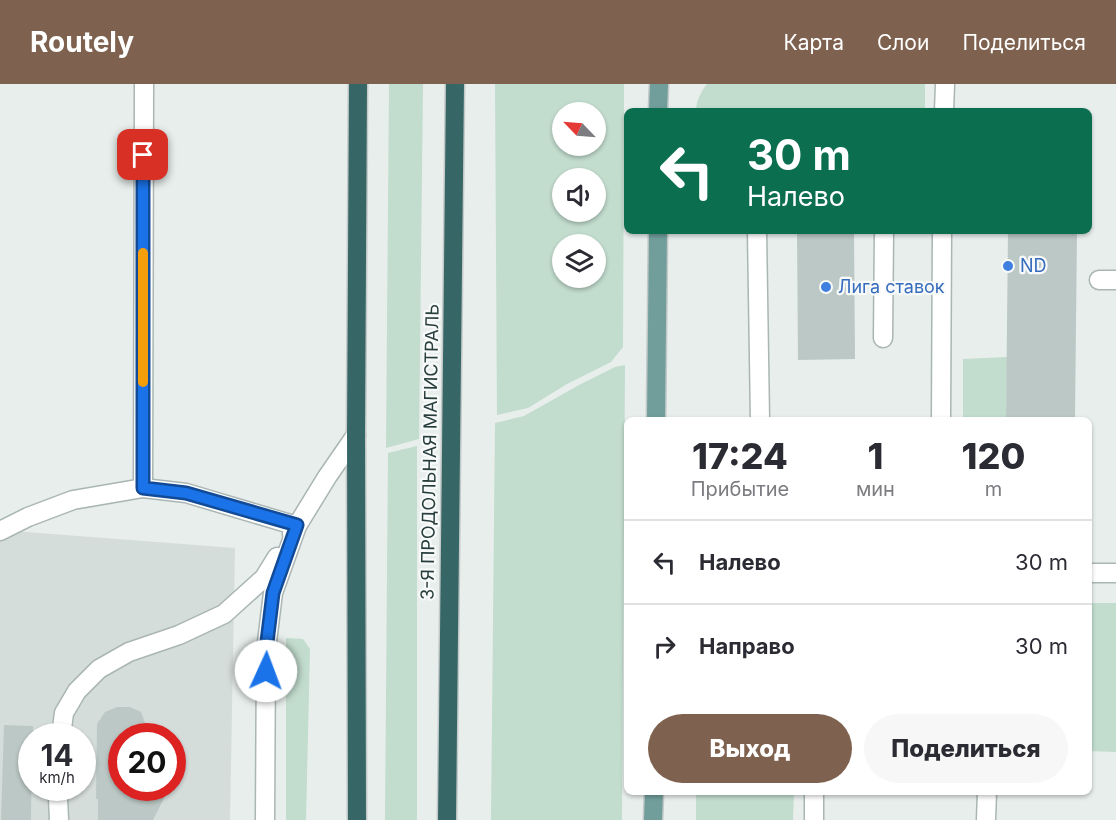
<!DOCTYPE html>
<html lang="ru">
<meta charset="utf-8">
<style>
:root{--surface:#fff;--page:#f7f7f7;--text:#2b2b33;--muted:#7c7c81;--line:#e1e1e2;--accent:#7e614e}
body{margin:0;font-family:Inter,sans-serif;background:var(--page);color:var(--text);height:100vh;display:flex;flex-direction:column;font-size:22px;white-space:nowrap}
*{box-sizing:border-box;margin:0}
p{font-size:20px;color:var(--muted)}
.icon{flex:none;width:33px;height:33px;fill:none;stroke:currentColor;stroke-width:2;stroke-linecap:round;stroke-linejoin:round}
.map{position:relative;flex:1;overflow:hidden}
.side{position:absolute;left:624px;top:333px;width:468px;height:378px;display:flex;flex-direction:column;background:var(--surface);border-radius:9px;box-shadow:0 2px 4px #0004}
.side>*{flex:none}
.hud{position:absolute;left:624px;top:24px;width:468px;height:126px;border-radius:9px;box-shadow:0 2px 4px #0004;background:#0b6e4f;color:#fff;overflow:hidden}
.needle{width:39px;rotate:295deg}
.tools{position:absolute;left:552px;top:18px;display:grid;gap:12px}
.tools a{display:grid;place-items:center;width:54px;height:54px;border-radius:50%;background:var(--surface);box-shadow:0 2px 4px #0004;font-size:30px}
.speed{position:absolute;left:18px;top:639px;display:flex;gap:12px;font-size:30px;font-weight:700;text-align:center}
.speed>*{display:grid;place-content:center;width:78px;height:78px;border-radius:50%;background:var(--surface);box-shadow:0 2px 4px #0004;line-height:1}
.speed small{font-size:15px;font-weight:400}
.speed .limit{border:9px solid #d22;background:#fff;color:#111}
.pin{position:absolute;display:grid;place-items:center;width:51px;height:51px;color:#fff;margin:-26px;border-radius:12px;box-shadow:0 3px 9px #0006}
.me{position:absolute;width:66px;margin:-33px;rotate:2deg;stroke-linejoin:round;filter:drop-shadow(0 0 4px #0008)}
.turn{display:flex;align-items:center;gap:21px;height:126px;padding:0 24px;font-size:27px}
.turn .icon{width:78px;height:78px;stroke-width:2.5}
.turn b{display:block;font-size:42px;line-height:51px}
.eta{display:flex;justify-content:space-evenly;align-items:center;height:102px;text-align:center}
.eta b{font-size:36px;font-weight:800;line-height:42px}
.action{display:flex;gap:12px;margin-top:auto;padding:12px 24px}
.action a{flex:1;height:69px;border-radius:36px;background:var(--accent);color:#fff;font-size:24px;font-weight:800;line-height:69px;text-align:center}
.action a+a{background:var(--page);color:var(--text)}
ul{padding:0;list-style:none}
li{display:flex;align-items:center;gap:18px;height:84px;padding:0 24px;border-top:2px solid var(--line)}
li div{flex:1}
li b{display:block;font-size:22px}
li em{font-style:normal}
header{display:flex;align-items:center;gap:36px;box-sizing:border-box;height:84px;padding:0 30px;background:var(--accent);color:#fff}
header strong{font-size:28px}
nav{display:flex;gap:33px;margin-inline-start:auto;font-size:21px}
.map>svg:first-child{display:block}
.built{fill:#d5dddb;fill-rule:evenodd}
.green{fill:#c2dcce;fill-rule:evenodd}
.building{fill:#bcc8c5}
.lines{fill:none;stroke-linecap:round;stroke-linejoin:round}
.minor-casing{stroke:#aab6b4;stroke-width:21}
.major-casing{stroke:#c3c9c8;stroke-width:21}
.highway-casing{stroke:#c3c9c8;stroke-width:21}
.minor{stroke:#fff;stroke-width:18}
.major{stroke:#719e9b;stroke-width:18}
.highway{stroke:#366766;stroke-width:18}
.route-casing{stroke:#114b97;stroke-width:15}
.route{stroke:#1a73e8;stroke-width:10}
.slow{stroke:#f59e0b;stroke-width:10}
.shop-dot{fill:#3f7fe0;stroke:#f7faf9;stroke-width:2}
.labels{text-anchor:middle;stroke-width:4.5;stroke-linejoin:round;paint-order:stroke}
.shop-label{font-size:18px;fill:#366cbe;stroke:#f7faf9;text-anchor:start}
.street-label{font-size:18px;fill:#273e3c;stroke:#f7faf9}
</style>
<header>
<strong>Routely</strong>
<nav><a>Карта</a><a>Слои</a><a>Поделиться</a></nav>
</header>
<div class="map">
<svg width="1116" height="736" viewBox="0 0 1116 736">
<rect width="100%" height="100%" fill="#e7eeec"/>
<path class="built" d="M0 446 235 464 230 736H0ZM32 652H82V704H32ZM122 652H172V704H122Z"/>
<g class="green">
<polygon points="389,0 423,0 419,355 386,364"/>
<path d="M495 0H624L623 263 611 278 567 300 528 324 497 331ZM596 28V62H562V28ZM596 94V128H562V94ZM596 160V194H562V160Z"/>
<path d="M707 0H925V27H696C696 18 701 7 707 0Z"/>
<polygon points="1007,273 1006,336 963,336 963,275"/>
<polygon points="625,281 622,736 491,736 495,339 524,332 579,301 615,283"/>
<polygon points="417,362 417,736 385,736 388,369"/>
<polygon points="1089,519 1116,519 1116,668 1089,667"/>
<polygon points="286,554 303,555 310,565 306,736 286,736"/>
<polygon points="696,708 794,708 793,736 696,736"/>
</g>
<g class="building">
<polygon points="797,147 854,147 855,275 798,276"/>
<polygon points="1008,147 1077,147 1075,336 1006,336"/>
<polygon points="117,623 130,623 141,628 150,652 122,652 122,704 169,704 153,736 98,736 98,715 96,715 97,640 105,628"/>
<polygon points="4,641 33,642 33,652 32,652 31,736 1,736"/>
</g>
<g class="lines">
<defs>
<g id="minor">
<polyline points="944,27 945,0"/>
<polyline points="757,147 760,336"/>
<polyline points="1099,196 1116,196"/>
<polyline points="883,254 884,147"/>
<polyline points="941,336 942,147"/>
<polyline points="143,404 144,0"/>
<polyline points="0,447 28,433 73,416 143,404 186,409 297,442 273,509 266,566 265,736"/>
<polyline points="292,450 327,393 356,351"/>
<polyline points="1089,489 1116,489"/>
<polyline points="61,652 64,629 77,607 99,585 129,568 179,551 224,530 264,494 277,473"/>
<polyline points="58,714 59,736"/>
<polyline points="814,736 814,708"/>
<polyline points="986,736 987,708"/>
</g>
<g id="major">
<polyline points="658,27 659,0"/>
<polyline points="656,336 658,147"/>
<polyline points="653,736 654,708"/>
</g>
<g id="highway">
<polyline points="357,736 356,351 358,0"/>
<polyline points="447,736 455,0"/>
</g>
</defs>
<use href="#minor" class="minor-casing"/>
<use href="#major" class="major-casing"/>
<use href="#highway" class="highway-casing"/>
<use href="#minor" class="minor"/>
<use href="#major" class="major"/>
<use href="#highway" class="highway"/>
</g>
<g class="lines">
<defs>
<polyline id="route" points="143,71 143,404 186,409 297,441 273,509 266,566 266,587"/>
</defs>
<use href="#route" class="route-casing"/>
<use href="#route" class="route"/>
<polyline class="slow" points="143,298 143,169"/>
</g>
<g class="shop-dot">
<circle cx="1008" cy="182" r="6"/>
<circle cx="826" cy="203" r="6"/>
</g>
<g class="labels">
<g class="shop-label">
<text x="1020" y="188">ND</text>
<text x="838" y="209">Лига ставок</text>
</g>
<g class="street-label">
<text transform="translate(430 368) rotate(-89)" y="6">3-Я ПРОДОЛЬНАЯ МАГИСТРАЛЬ</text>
</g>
</g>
</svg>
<div class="tools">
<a><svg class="needle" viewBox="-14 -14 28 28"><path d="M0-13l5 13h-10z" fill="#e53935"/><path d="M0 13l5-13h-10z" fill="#7c7c81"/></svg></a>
<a><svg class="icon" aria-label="sound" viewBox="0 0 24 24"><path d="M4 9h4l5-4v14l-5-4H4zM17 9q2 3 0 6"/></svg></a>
<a><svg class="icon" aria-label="layers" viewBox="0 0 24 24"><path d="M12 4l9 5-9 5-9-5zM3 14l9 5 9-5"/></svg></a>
</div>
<div class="speed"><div>14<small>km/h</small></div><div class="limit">20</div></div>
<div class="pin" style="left:143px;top:71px;background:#d93025"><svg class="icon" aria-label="arrive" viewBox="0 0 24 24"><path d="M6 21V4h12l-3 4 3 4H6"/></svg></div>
<svg class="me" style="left:266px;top:587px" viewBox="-20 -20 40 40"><circle r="19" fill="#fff"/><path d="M0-13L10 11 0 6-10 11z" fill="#1a73e8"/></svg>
<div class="hud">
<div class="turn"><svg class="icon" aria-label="left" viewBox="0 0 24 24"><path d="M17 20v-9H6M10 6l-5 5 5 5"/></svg><div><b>30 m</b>Налево</div></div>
</div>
<section class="side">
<div class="eta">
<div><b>17:24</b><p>Прибытие</p></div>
<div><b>1</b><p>мин</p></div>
<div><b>120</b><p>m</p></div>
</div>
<ul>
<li><svg class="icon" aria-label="left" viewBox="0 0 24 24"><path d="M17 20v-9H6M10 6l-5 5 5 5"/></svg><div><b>Налево</b></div><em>30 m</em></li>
<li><svg class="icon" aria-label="right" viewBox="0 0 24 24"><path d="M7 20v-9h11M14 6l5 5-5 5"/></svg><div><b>Направо</b></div><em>30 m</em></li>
</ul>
<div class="action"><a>Выход</a><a>Поделиться</a></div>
</section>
</div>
